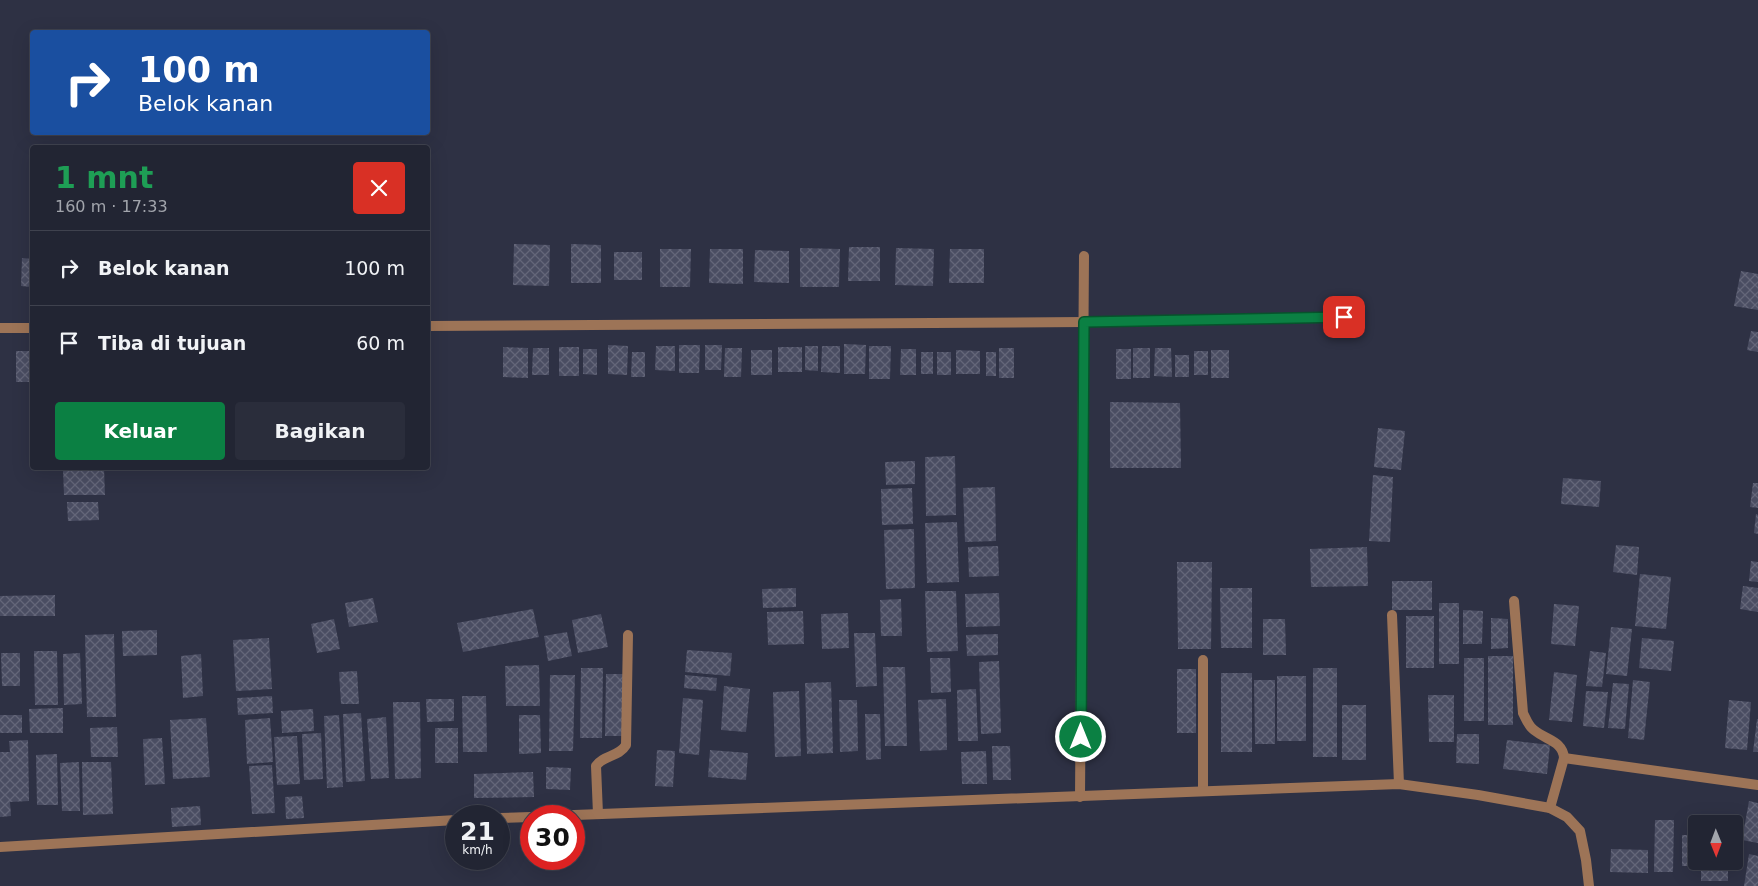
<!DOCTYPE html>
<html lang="id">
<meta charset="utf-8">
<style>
:root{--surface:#222533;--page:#2a2d3b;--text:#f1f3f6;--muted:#a2a5ac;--line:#3f424e;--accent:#0b8043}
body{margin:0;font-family:"DejaVu Sans",sans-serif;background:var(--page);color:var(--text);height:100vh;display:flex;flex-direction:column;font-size:19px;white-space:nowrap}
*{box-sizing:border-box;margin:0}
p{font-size:16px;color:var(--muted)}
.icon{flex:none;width:28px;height:28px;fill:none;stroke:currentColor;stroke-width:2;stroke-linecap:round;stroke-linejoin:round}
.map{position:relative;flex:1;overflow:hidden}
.sheet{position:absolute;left:30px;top:145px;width:400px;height:325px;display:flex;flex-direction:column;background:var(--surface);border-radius:5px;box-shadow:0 5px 20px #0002,0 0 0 1px var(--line)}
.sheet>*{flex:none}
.banner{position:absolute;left:30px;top:30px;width:400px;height:105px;border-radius:5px;box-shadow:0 5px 20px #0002,0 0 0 1px var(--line);background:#1a4fa0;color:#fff;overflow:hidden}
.needle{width:32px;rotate:179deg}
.buttons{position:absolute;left:1688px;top:815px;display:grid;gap:10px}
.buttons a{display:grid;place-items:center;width:55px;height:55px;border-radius:5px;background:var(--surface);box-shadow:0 5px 20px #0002,0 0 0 1px var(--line);font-size:25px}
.speed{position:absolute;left:445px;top:805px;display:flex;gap:10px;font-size:25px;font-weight:700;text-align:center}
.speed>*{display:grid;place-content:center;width:65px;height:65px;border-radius:50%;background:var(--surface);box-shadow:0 5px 20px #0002,0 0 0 1px var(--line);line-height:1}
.speed small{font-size:12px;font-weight:400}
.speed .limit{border:8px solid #d22;background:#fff;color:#111}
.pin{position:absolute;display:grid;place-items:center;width:42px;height:42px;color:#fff;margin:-21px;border-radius:10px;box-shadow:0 2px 8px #0006}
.me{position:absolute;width:55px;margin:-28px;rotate:0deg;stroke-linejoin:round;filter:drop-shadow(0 0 4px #0008)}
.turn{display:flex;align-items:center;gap:18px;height:105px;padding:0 25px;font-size:22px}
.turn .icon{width:65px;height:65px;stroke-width:2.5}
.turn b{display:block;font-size:35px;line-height:42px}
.round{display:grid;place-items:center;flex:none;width:52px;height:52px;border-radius:5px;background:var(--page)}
.headline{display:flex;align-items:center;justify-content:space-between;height:85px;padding:0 25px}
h1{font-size:30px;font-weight:800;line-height:38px;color:#1e9e55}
.cta{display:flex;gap:10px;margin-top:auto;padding:10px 25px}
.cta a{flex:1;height:58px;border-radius:5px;background:var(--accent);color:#fff;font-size:20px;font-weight:800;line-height:58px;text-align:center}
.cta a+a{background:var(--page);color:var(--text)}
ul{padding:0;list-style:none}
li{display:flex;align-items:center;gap:15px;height:75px;padding:0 25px;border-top:1px solid var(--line)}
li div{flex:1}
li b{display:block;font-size:19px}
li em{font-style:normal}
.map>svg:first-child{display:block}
.building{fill:url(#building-cross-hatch)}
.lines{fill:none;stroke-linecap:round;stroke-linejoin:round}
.minor{stroke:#9d7457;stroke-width:10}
.route-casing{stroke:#07532c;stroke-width:12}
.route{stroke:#0b8043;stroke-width:9}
</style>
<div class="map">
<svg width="1758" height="886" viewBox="0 0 1758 886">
<defs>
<pattern id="building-cross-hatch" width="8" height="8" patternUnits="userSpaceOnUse" patternTransform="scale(1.25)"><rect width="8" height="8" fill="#4a4d62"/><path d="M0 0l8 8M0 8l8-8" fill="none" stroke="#646679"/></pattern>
</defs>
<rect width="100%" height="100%" fill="#2e3144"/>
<g class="building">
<polygon points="514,244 550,245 549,286 513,285"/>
<polygon points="571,244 601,245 601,283 571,283"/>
<polygon points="849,247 880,247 880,281 848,281"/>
<polygon points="800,248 840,249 839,287 800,287"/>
<polygon points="896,248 934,249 933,286 895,285"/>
<polygon points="660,249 691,249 690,287 660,287"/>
<polygon points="710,249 743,249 743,284 709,283"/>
<polygon points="950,249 984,249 984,283 949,283"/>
<polygon points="755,250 789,251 789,283 754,282"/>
<rect x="614" y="252" width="28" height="28"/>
<polygon points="22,258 32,259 32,287 21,286"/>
<polygon points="1741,271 1758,274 1758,310 1734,306"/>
<polygon points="1751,331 1758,332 1758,352 1747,350"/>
<polygon points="844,344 866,345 865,374 844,374"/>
<polygon points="608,345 628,346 627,375 608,374"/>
<polygon points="679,345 700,345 699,373 679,373"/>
<polygon points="705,345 722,345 721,370 705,370"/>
<polygon points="656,346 675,346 675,371 655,370"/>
<polygon points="805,346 818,346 818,371 805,370"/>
<polygon points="822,346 840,346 840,373 821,372"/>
<polygon points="869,346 891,346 890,379 869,379"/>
<polygon points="503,347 528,348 528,378 503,377"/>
<rect x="559" y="347" width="20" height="29"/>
<rect x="778" y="347" width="24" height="25"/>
<polygon points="533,348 549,348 549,375 532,375"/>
<polygon points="725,348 742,348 741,377 724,377"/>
<rect x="999" y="348" width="15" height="30"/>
<rect x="1133" y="348" width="17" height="30"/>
<polygon points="1155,348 1171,348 1172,377 1154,376"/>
<polygon points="583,349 597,349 597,375 583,374"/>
<polygon points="901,349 916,349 916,375 900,375"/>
<rect x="1116" y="349" width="15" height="30"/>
<rect x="751" y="350" width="21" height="25"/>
<polygon points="956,350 980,351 980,374 956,374"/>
<rect x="1211" y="350" width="18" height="28"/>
<rect x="16" y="351" width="16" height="31"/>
<rect x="1194" y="351" width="14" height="24"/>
<polygon points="632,352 645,352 645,377 631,377"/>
<rect x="921" y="352" width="12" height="22"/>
<rect x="937" y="352" width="14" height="23"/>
<rect x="986" y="352" width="10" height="24"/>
<rect x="1175" y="355" width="14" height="22"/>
<polygon points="1110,402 1180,403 1181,468 1110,468"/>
<polygon points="1378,428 1405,431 1401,470 1374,467"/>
<polygon points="955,456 956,515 926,516 925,457"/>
<polygon points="915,461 915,484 886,485 885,462"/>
<polygon points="63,468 104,468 105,495 64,495"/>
<polygon points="1373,475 1393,477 1390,542 1369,541"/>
<polygon points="1563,478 1601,481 1599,507 1561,504"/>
<polygon points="1753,483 1758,483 1758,508 1750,507"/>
<polygon points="995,487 996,541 965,542 963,488"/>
<polygon points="912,488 913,524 882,525 881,489"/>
<polygon points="67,502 98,502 99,520 68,521"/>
<polygon points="1756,514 1758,515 1758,534 1754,533"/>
<polygon points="957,522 959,582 927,583 925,523"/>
<polygon points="914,529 915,588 886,589 884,530"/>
<polygon points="1616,545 1639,547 1637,575 1613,572"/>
<polygon points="998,546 999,576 969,577 968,547"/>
<polygon points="1367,547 1368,586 1311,587 1310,549"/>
<polygon points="1751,561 1758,562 1758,582 1749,581"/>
<polygon points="1177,562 1212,562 1211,649 1178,649"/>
<polygon points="1640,574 1671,577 1666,629 1635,626"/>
<rect x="1392" y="581" width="40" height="29"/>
<polygon points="1743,586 1758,588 1758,612 1740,609"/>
<polygon points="796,588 796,607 763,608 762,589"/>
<polygon points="1220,588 1252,588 1252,648 1221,648"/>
<polygon points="925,591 956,591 958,651 927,652"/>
<polygon points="999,593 1000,626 966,627 965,594"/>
<polygon points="55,595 55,616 0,616 0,596"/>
<polygon points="373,598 378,622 349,627 345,603"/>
<polygon points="901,599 902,636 881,636 880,600"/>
<rect x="1439" y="603" width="20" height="61"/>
<polygon points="1554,604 1579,606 1575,646 1551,644"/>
<polygon points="533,609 539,637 463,652 457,623"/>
<polygon points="1463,610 1483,611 1482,644 1463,644"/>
<polygon points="803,611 804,644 768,645 767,612"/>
<polygon points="848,613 849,648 822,649 821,614"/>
<polygon points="601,614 608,647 578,653 572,620"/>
<rect x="1406" y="616" width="28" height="52"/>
<polygon points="1491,618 1508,619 1508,648 1491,649"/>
<polygon points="334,619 340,649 317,653 311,624"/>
<polygon points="1263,619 1285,619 1286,655 1263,655"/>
<polygon points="1611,627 1632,629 1627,676 1606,674"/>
<polygon points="157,630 157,655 123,656 122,631"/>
<polygon points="567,632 572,656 548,661 544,636"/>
<polygon points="854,633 875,633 877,686 856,687"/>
<polygon points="114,634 116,717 87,717 85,635"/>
<polygon points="998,634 998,655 967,656 966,635"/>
<polygon points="269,638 272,689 236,691 233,640"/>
<polygon points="1642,638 1674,641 1671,671 1639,668"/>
<polygon points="687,650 732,653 730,676 685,672"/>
<polygon points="34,651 57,651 58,705 35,705"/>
<polygon points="1590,651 1606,653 1602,687 1586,686"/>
<polygon points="1,653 20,653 20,686 2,686"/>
<polygon points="80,653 82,704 64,705 63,654"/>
<polygon points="201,654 203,696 183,698 181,656"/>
<rect x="1488" y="656" width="25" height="69"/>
<polygon points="930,658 950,658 951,692 931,693"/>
<rect x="1464" y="658" width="20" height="63"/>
<polygon points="999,661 1001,733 981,734 979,662"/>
<polygon points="539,665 540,706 506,706 505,666"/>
<polygon points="883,667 905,667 907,746 885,746"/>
<polygon points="581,668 603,668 602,738 580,738"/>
<rect x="1313" y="668" width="24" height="89"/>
<rect x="1177" y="669" width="19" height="64"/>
<polygon points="357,671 359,704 341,704 339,672"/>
<polygon points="1554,672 1577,675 1572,722 1549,720"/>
<rect x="1221" y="673" width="31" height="79"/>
<polygon points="606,674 625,674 624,736 605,736"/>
<polygon points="550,675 575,675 573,751 549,751"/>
<polygon points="685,675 717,678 716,691 684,688"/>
<rect x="1277" y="676" width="29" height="65"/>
<polygon points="1254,680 1275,680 1275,744 1255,744"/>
<polygon points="1633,680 1650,682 1644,740 1628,738"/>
<polygon points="831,682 833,753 807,754 805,683"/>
<polygon points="1613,683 1629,684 1625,729 1608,728"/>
<polygon points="724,686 750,689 746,732 721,730"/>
<polygon points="976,689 978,741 958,741 957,690"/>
<polygon points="799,691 801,756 775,757 773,692"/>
<polygon points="1586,691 1608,692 1604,728 1583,726"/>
<polygon points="1428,695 1454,695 1454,742 1429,742"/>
<polygon points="272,696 273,713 238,715 237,698"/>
<polygon points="462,696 486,696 487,752 463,752"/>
<polygon points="683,698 703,700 699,755 679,753"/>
<polygon points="426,699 454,699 454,721 427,722"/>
<polygon points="946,699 947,750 920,751 918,700"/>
<polygon points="839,700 857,700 858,751 840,752"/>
<polygon points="1729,700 1751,702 1747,750 1725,748"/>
<polygon points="393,702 420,702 421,778 395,779"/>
<rect x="1342" y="705" width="24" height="55"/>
<polygon points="63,708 63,733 30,733 29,709"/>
<polygon points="313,709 314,731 282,733 281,711"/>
<polygon points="361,713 365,781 346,782 343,714"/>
<polygon points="865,714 880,714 881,759 866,760"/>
<rect x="0" y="715" width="22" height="18"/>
<polygon points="339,715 343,787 327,788 324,716"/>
<polygon points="519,715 540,715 541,753 519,754"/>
<polygon points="386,717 389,778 371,779 367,719"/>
<polygon points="206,718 210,777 173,779 170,720"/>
<polygon points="270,718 273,762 247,764 245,720"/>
<polygon points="1757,719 1758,719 1758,752 1753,752"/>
<polygon points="117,727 118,757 91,757 90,728"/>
<rect x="435" y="728" width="23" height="35"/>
<polygon points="321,733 323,779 304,780 302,734"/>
<polygon points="1457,734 1479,734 1479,764 1456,763"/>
<polygon points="297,736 300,784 277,785 274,737"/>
<polygon points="162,738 165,784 145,785 143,739"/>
<polygon points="28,740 29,801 10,802 11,816 0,817 0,752 10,752 9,741"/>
<polygon points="1507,740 1550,745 1547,774 1503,769"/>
<polygon points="992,746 1010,746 1011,780 993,780"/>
<polygon points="657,750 675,751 673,787 655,786"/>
<polygon points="710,750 748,753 746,780 708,777"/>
<polygon points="986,751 987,784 962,784 961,752"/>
<polygon points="57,754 58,805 37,805 36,755"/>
<polygon points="79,762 80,811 62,811 60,763"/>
<polygon points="82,762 111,762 113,814 83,815"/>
<polygon points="272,765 275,813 252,814 249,766"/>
<polygon points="546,767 571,768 570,790 546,789"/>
<polygon points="533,772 534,797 474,798 474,774"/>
<polygon points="302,796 304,818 286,819 285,797"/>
<polygon points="1749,801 1758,803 1758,843 1742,840"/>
<polygon points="200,806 201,825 172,827 171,808"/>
<polygon points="1655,820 1674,820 1673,872 1654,872"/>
<polygon points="1682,835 1696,835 1696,861 1699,861 1699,866 1682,866"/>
<polygon points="1611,849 1648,850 1648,873 1610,872"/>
<polygon points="1749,854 1758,856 1758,886 1744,886"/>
<rect x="1701" y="861" width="27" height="20"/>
</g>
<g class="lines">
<g class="minor">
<polyline points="428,326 1084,322 1344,317"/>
<polyline points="0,328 32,328"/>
<path d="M1514 601 1523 713C1526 719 1529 727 1534 730 1546 740 1563 741 1564 758L1550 808"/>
<polyline points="1392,615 1399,784"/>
<polyline points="1564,758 1758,785"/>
<polyline points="1203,791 1203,660"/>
<polyline points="1080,797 1084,256"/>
<path d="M598 814 596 766C603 755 619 757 626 745L628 635"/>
<polyline points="548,816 1399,784 1478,795 1550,808 1567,817 1580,831 1586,860 1589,886"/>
<polyline points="499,818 531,817"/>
<polyline points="0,847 456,820"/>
</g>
</g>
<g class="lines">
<defs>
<polyline id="route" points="1081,737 1084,322 1344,317"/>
</defs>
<use href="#route" class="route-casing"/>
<use href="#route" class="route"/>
</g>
</svg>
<div class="buttons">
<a><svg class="needle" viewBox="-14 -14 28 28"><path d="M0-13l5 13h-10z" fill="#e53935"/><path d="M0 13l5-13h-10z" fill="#a2a5ac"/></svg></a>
</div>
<div class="speed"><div>21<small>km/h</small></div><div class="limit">30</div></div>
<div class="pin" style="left:1344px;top:317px;background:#d93025"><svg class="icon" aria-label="arrive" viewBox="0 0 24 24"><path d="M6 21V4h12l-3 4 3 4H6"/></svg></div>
<svg class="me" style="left:1081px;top:737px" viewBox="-20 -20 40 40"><circle r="17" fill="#0b8043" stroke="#fff" stroke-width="3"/><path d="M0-11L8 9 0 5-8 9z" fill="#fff"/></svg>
<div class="banner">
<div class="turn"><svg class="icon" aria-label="right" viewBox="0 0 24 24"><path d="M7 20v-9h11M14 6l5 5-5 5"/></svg><div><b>100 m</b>Belok kanan</div></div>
</div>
<section class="sheet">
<div class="headline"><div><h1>1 mnt</h1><p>160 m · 17:33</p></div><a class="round" style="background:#d93025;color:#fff"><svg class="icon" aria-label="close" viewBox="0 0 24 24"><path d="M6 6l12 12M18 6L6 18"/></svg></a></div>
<ul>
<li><svg class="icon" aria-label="right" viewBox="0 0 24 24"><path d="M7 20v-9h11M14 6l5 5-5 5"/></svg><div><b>Belok kanan</b></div><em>100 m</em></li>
<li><svg class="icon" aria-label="arrive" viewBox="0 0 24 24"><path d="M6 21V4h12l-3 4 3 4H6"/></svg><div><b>Tiba di tujuan</b></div><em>60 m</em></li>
</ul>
<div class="cta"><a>Keluar</a><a>Bagikan</a></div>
</section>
</div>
